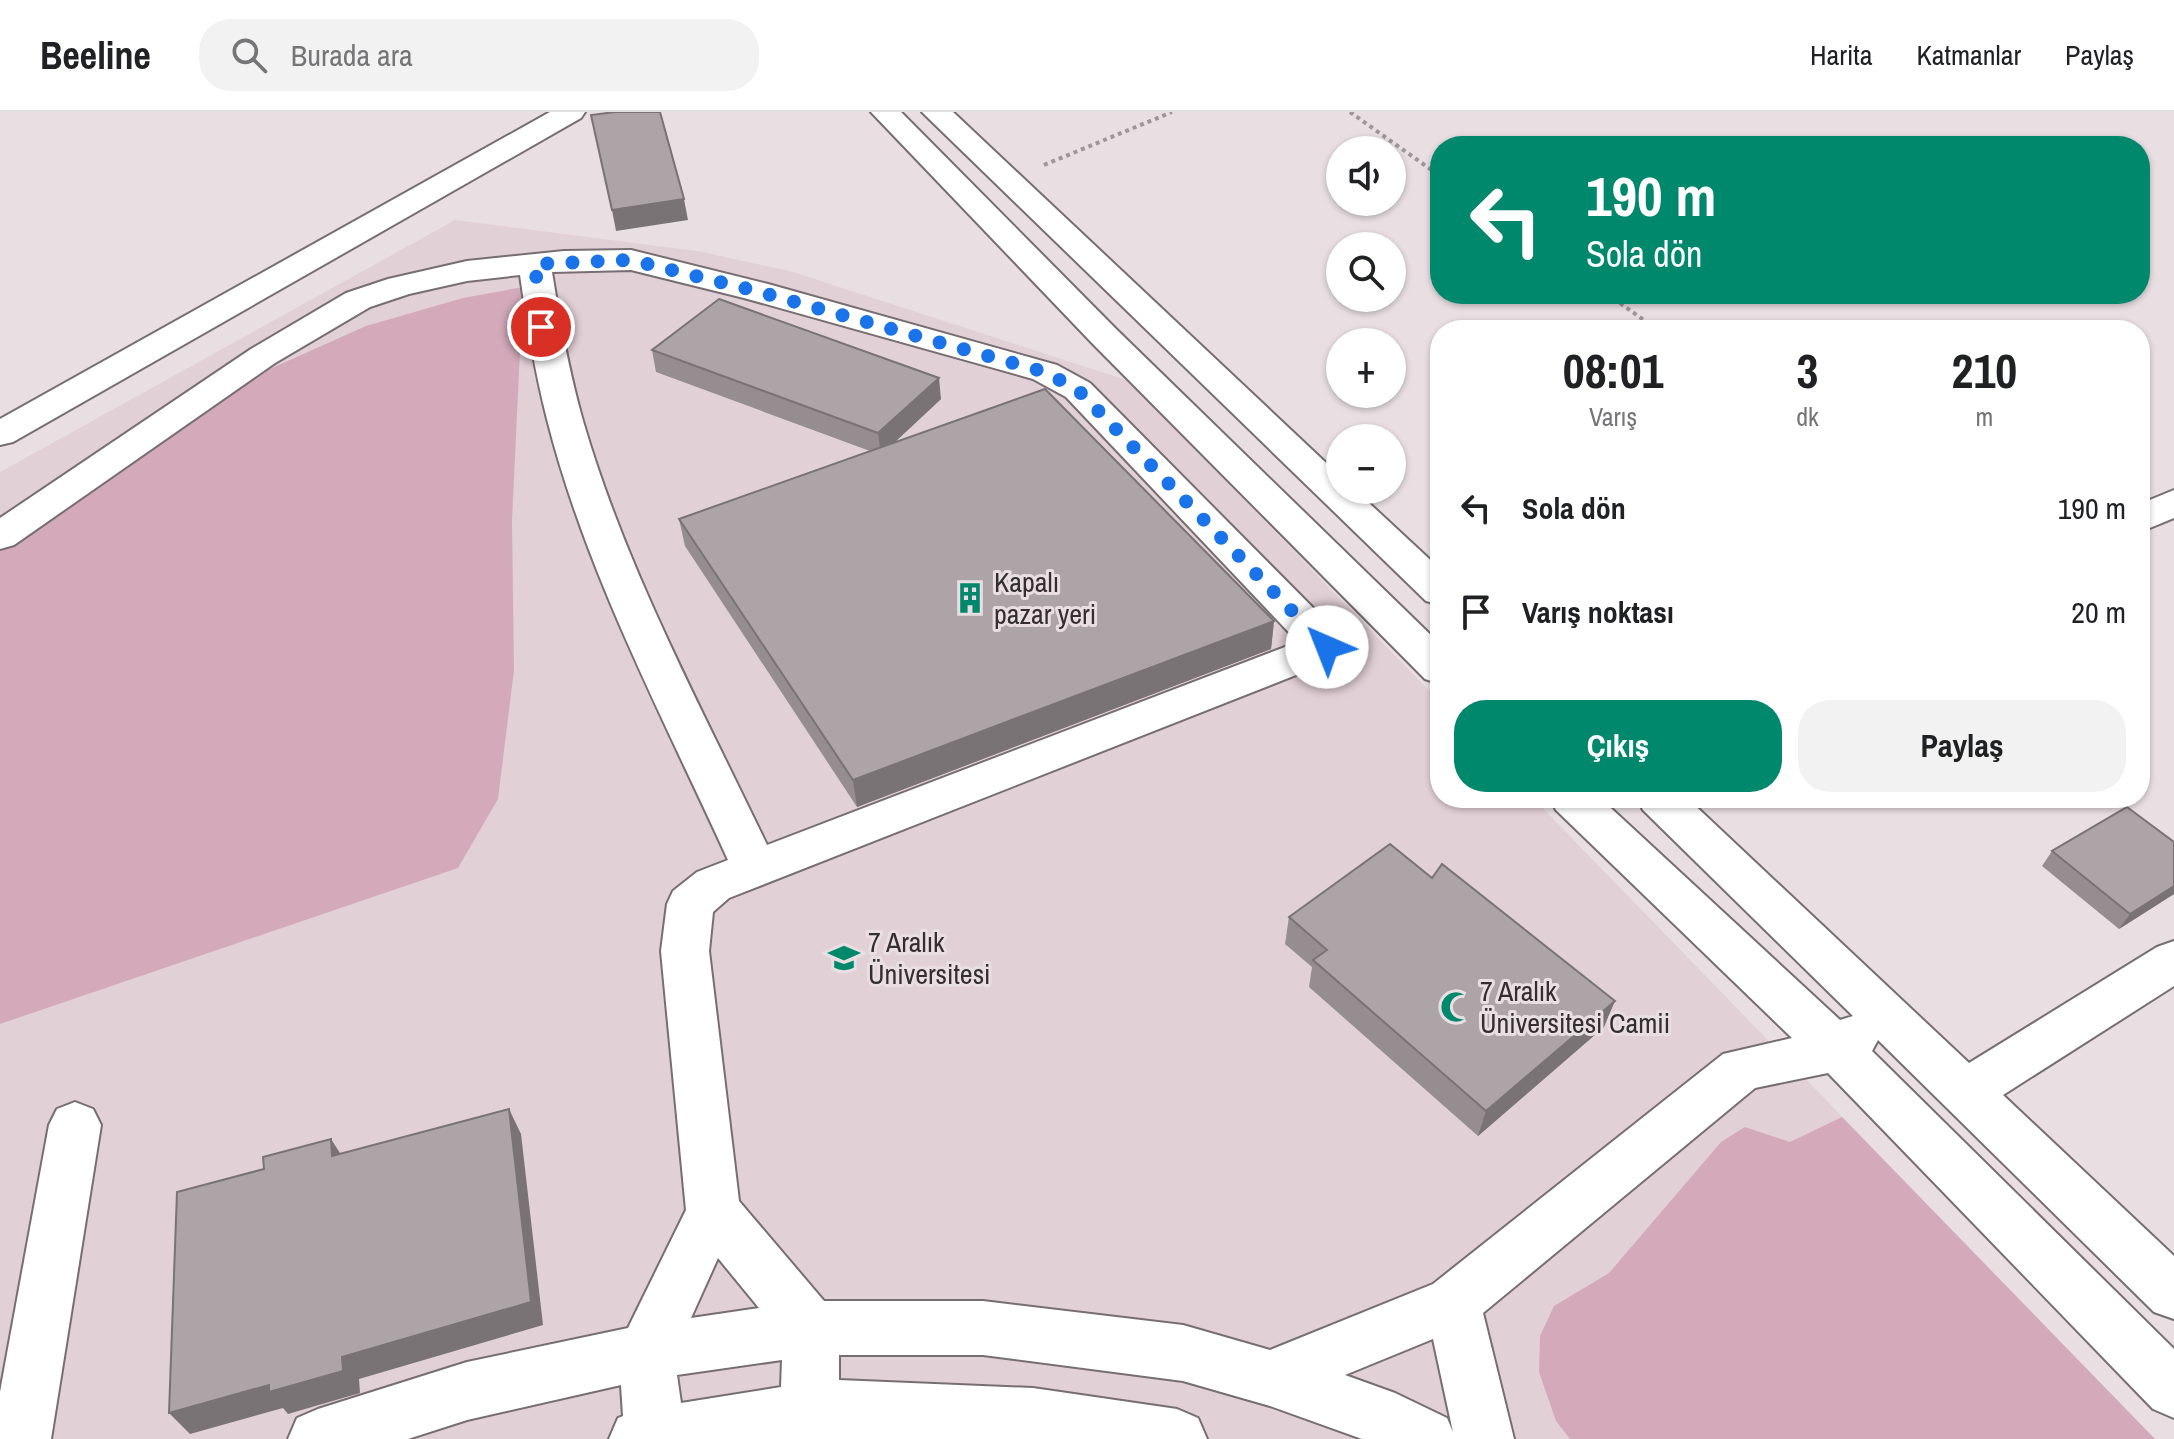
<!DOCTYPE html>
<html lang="tr">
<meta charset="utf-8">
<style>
:root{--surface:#fff;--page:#f2f2f2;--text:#202124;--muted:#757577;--line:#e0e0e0;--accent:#00886d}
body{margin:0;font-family:"Archivo Narrow",sans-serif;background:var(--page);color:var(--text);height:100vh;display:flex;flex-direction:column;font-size:30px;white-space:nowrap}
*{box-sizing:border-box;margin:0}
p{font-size:26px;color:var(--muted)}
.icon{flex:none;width:44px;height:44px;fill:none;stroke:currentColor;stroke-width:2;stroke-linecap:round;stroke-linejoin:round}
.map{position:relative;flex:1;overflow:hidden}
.drawer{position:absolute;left:1430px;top:208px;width:720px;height:488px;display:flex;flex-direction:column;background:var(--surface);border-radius:32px;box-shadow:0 2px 6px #0004}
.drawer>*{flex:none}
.guide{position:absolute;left:1430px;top:24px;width:720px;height:168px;border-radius:32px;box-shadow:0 2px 6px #0004;background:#00886d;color:#fff;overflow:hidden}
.controls{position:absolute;left:1326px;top:24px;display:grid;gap:16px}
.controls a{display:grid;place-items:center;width:80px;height:80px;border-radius:50%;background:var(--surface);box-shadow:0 2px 6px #0004;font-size:40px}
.pin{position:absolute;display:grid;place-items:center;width:68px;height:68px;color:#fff;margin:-34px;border:4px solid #fff;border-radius:50%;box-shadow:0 2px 8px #0007}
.me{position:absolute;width:88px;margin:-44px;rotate:316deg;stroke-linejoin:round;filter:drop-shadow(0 0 6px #0008)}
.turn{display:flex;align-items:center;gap:28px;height:168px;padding:0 24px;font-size:36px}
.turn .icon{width:104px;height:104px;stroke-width:2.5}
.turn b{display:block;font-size:56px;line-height:68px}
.eta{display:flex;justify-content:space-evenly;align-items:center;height:136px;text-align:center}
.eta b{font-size:48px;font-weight:800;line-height:56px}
.button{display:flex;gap:16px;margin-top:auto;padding:16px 24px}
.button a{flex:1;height:92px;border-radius:32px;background:var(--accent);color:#fff;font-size:32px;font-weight:800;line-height:92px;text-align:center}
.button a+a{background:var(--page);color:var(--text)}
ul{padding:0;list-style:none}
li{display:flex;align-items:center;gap:24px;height:104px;padding:0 24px}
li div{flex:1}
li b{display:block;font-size:30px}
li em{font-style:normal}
header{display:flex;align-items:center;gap:48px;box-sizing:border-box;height:112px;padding:0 40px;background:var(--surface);border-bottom:2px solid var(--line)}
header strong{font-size:38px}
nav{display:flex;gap:44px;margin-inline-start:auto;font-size:28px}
.search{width:560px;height:72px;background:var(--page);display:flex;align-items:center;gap:20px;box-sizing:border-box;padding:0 28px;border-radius:32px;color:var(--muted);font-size:30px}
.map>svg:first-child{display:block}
.built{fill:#e2d0d7}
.green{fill:#d4aabb}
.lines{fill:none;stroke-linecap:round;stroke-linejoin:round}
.minor-casing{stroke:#776e71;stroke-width:4}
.major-casing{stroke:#776e71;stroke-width:4}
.path{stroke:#9e979a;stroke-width:4;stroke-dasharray:4 4;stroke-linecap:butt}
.minor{fill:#fff;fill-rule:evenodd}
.major{fill:#fff;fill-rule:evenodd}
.wall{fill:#958d90}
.shaded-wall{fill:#797375}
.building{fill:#ada4a7;stroke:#797375;stroke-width:2}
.route{stroke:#1a73e8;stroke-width:14;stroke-dasharray:0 25.2}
.labels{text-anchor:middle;stroke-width:6;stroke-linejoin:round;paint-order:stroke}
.poi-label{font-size:28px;fill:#332f31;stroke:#e9dfe3;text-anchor:start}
</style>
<header>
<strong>Beeline</strong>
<div class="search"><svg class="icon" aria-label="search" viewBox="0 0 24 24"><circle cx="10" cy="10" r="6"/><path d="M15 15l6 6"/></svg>Burada ara</div>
<nav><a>Harita</a><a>Katmanlar</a><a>Paylaş</a></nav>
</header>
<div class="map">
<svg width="2174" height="1327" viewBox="0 0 2174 1327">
<rect width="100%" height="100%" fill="#e9dfe3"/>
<polygon class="built" points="455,108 697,139 790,159 1129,269 1440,590 1440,686 1533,686 2155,1327 0,1327 0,360"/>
<g class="green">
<polygon points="523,175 512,409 514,558 498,687 458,756 0,912 0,420 209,284 366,214 463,186"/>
<polygon points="1842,1005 2155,1327 1570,1327 1556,1309 1539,1260 1540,1224 1554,1194 1609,1161 1721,1030 1745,1015 1790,1030"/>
</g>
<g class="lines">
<defs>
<g id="minor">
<polygon points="871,0 901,0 1117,218 1440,532 1440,572 1425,567 1093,232"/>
<polygon points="922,0 953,0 1340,364 1340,378 1355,378 1440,457 1440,493 1426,489"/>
<path d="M631 138 768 172 1057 253 1090 271 1342 525 1348 535 1342 545 729 786 713 800 709 839 739 1089 824 1189H983L1183 1213 1270 1238 1433 1172 1723 942 1792 926 1556 698 1550 686H1600L1840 908 1853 904 1643 698 1637 686H1687L1969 951 2157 835 2174 829V874L2003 983 2174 1144V1207L2154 1200 1878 928 1872 939 2174 1237V1306L2153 1297 1828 961 1755 976 1483 1201 1514 1327H1362L1270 1294 1183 1269 983 1243H839V1268L1033 1276 1177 1297 1198 1306 1207 1327H609L618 1306 623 1304 621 1273 467 1308 408 1327H288L297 1306 318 1297 467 1250 628 1216 686 1098 661 839 667 792 673 779 697 760 728 748C663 605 586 461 547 307 535 260 527 212 520 163L467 169 409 182 370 195 275 251 14 433 0 437V406L251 237 346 181 388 167 467 149 564 139ZM631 158 744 186 1033 267 1066 285 1298 530 767 733C701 595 626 457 583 309 569 260 560 210 552 160ZM718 1146 759 1196 691 1206ZM1433 1227 1453 1320 1447 1306 1395 1281 1345 1263ZM782 1248 781 1275 681 1291 677 1263Z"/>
<polygon points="2174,378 2174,406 2140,420 2140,392"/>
<polygon points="75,990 93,997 101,1013 51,1327 0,1327 0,1280 49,1013 57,997"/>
</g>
<polygon id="major" points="550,0 585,0 581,6 13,330 0,333 0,307"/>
</defs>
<use href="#minor" class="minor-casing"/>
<use href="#major" class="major-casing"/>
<g class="path">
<polyline points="1350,0 1440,64"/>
<polyline points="1044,53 1172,0"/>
<polyline points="1607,182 1658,218"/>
</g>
<use href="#minor" class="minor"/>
<use href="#major" class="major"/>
</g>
<g class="wall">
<polygon points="652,238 941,287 895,330 1274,509 1271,537 857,695 685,434 679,407 870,339 656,260"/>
<polygon points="2052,739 2174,782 2119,817 2042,754"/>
<polygon points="1289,805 1604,915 1478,1024 1309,875 1312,855 1285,832"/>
</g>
<g class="shaded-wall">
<polygon points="684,87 688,108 616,119 612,98"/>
<polygon points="939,266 941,287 881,343 878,321"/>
<polygon points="1274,509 1271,537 857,695 853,668"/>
<polygon points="2174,774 2174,782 2119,817 2130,802"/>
<polygon points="1615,889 1604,915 1478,1024 1486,999"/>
<polygon points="509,997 521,1022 543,1213 359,1267 360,1281 288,1302 283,1296 190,1322 169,1301 342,1245"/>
<polygon points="331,1027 347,1052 332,1044"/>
</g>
<g class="building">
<polygon points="615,0 660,0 684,87 612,98 591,3"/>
<polygon points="719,187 939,266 878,321 652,238"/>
<polygon points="1045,277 1274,509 853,668 679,407"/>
<polygon points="2127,695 2174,730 2174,774 2130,802 2052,739"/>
<polygon points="1390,732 1432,766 1442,752 1615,889 1486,999 1313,848 1327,838 1289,805"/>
<polygon points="509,997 531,1190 342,1245 343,1259 269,1280 269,1273 169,1301 177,1080 264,1057 263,1045 331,1027 332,1044"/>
</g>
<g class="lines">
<polyline class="route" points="541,215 535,152 631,148 756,179 1045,260 1078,278 1327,535"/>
</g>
<defs>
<symbol id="building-bare" viewBox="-9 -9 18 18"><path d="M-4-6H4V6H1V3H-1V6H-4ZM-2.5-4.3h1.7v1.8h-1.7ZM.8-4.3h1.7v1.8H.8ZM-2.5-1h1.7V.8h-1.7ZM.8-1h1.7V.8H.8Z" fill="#00886d" stroke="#e9dfe3" stroke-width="2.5" paint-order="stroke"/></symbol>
<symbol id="university-bare" viewBox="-9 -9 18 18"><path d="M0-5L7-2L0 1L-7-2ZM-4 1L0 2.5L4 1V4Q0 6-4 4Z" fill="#00886d" stroke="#e9dfe3" stroke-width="2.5" paint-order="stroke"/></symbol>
<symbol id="mosque-bare" viewBox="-9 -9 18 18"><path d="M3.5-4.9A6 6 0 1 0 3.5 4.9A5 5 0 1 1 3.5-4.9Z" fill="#00886d" stroke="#e9dfe3" stroke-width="2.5" paint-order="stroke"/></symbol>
</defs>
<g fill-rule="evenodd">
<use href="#building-bare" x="948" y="464" width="44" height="44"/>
<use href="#university-bare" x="822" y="824" width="44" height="44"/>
<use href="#mosque-bare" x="1434" y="873" width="44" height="44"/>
</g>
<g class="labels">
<g class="poi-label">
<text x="994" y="480">Kapalı<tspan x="994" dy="32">pazar yeri</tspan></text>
<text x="868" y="840">7 Aralık<tspan x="868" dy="32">Üniversitesi</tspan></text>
<text x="1480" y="889">7 Aralık<tspan x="1480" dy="32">Üniversitesi Camii</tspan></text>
</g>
</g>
</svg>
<div class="controls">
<a><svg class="icon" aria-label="sound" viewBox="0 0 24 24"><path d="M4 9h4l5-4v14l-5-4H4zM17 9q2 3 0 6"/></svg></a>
<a><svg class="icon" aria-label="search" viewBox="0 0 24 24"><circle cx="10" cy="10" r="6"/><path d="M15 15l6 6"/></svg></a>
<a>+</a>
<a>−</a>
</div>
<div class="pin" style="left:541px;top:215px;background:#d93025"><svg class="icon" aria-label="arrive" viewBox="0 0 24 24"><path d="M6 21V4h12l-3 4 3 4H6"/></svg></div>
<svg class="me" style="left:1327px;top:535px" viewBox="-20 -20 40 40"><circle r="19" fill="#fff"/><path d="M0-13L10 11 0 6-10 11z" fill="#1a73e8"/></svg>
<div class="guide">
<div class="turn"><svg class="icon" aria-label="left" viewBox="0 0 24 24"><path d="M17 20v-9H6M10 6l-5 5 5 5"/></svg><div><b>190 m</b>Sola dön</div></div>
</div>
<section class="drawer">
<div class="eta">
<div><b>08:01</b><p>Varış</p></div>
<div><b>3</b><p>dk</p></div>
<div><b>210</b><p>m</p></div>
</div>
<ul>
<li><svg class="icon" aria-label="left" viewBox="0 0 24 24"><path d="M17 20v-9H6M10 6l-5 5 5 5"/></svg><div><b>Sola dön</b></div><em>190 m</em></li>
<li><svg class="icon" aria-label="arrive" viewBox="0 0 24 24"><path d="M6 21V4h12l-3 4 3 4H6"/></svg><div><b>Varış noktası</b></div><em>20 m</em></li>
</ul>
<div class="button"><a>Çıkış</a><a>Paylaş</a></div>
</section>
</div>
